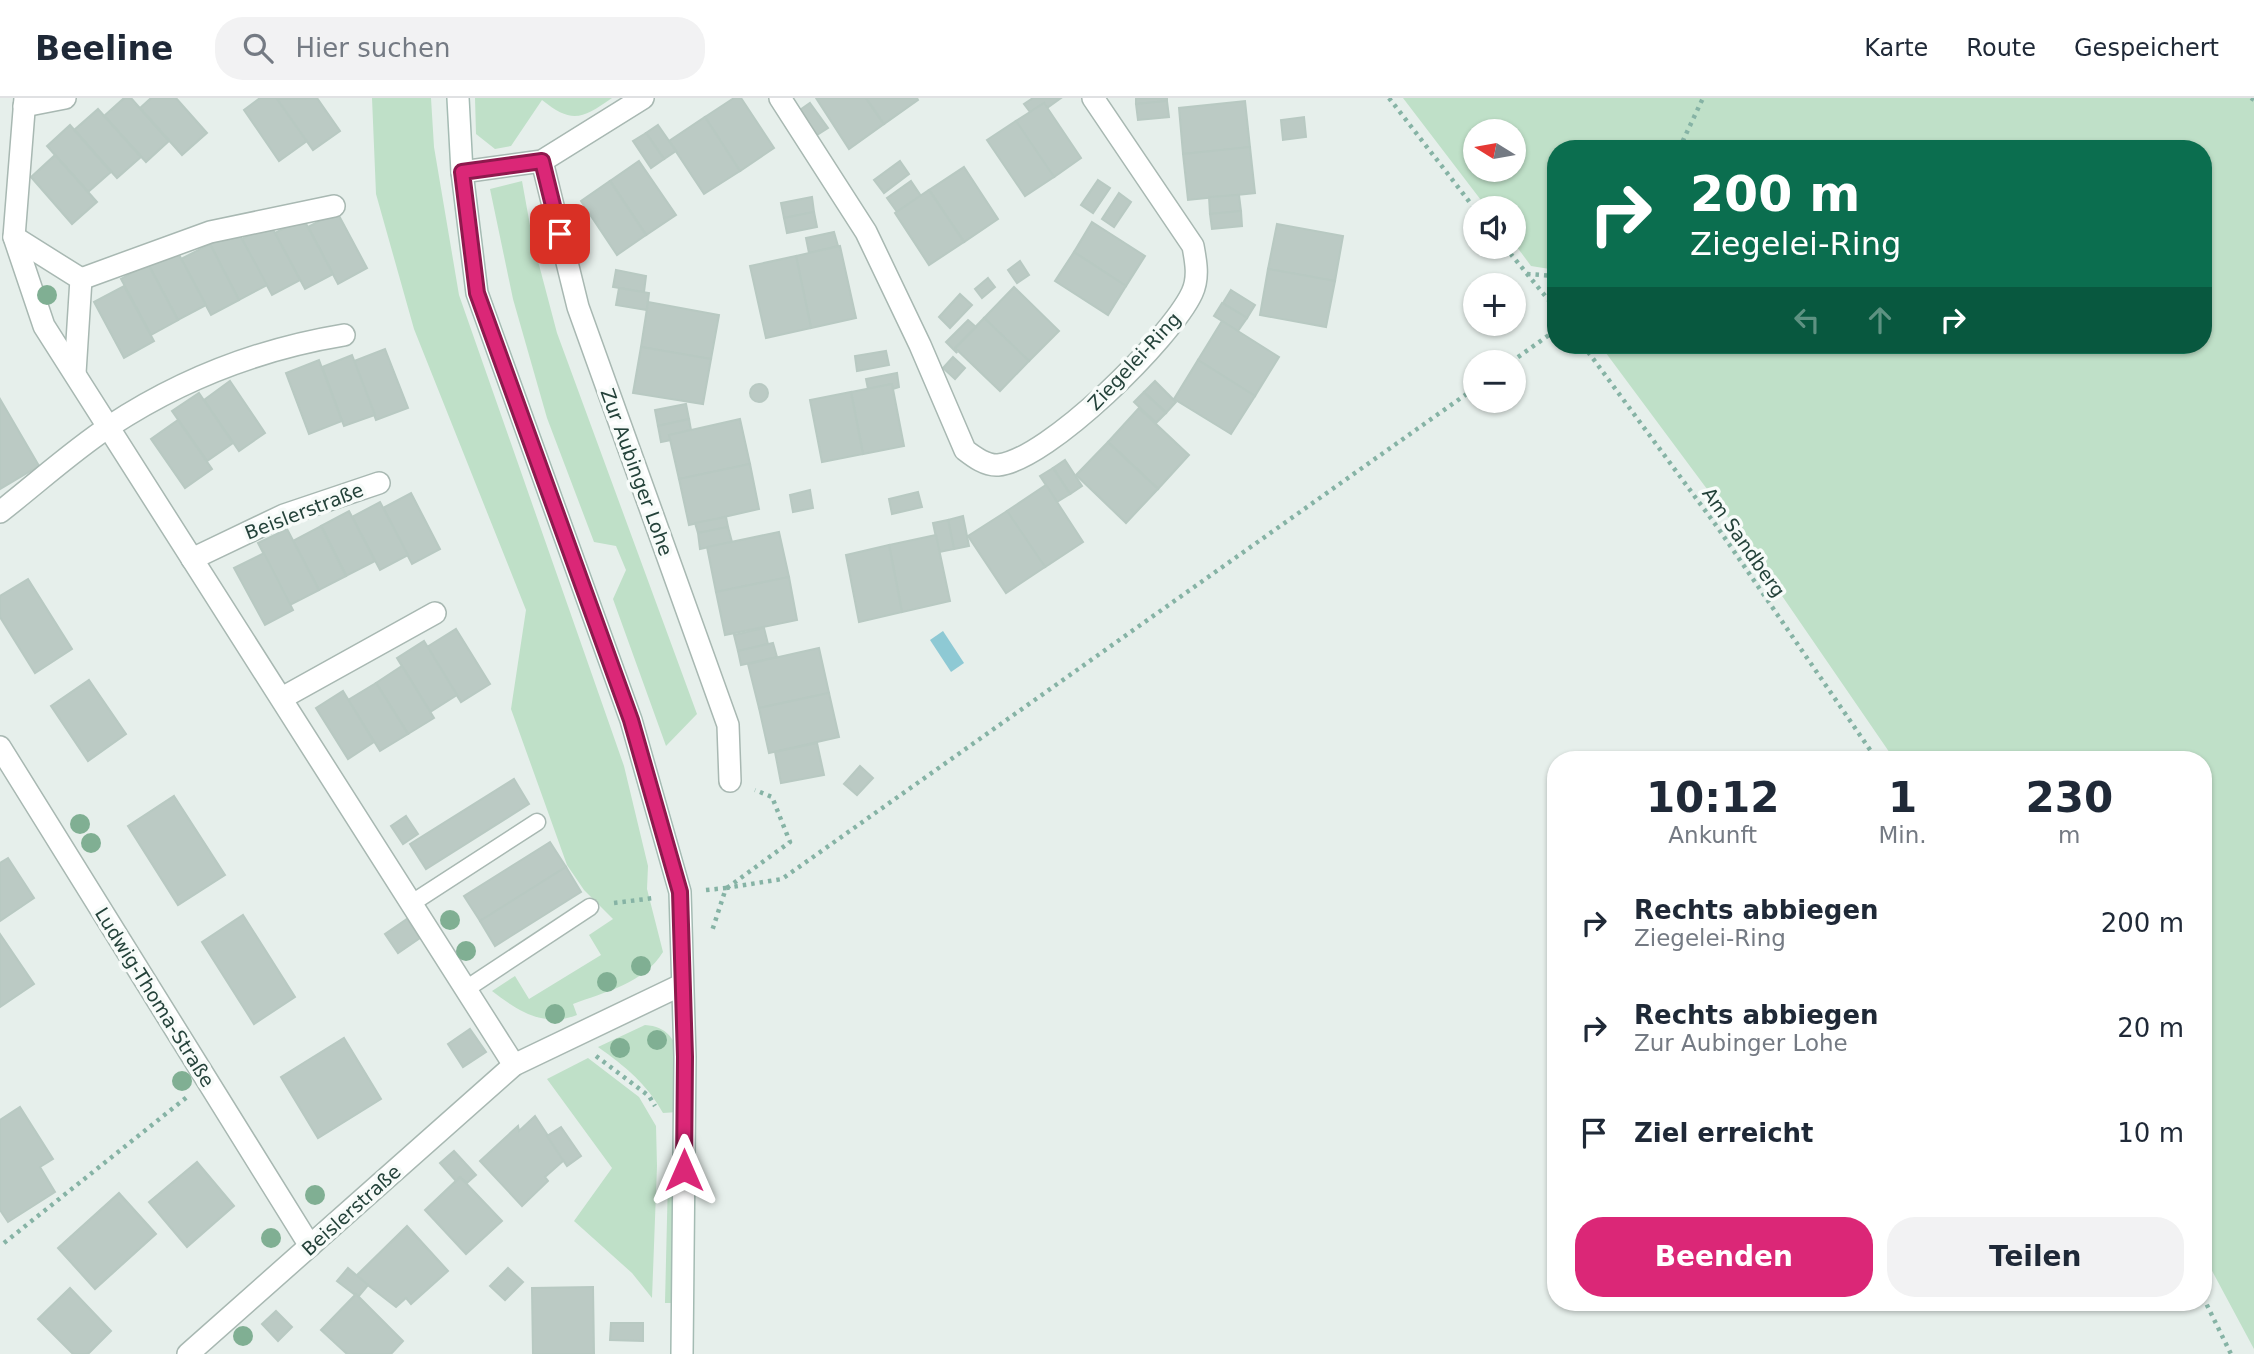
<!DOCTYPE html>
<html lang="de">
<meta charset="utf-8">
<style>
:root{--surface:#fff;--page:#f2f2f3;--text:#1f2937;--muted:#747a83;--line:#e0e1e3;--accent:#db2777}
body{margin:0;font-family:"DejaVu Sans",sans-serif;background:var(--page);color:var(--text);height:100vh;display:flex;flex-direction:column;font-size:26px;white-space:nowrap}
*{box-sizing:border-box;margin:0}
p{font-size:23px;color:var(--muted)}
.icon{flex:none;width:38px;height:38px;fill:none;stroke:currentColor;stroke-width:2;stroke-linecap:round;stroke-linejoin:round}
.map{position:relative;flex:1;overflow:hidden}
.panel{position:absolute;left:1547px;top:653px;width:665px;height:560px;display:flex;flex-direction:column;background:var(--surface);border-radius:28px;box-shadow:0 2px 5px #0004}
.panel>*{flex:none}
.top-card{position:absolute;left:1547px;top:42px;width:665px;height:214px;border-radius:28px;box-shadow:0 2px 5px #0004;background:#0b6e4f;color:#fff;overflow:hidden}
.needle{width:46px;rotate:281deg}
.buttons{position:absolute;left:1463px;top:21px;display:grid;gap:14px}
.buttons a{display:grid;place-items:center;width:63px;height:63px;border-radius:50%;background:var(--surface);box-shadow:0 2px 5px #0004;font-size:35px}
.pin{position:absolute;display:grid;place-items:center;width:60px;height:60px;color:#fff;margin:-30px;border-radius:14px;box-shadow:0 4px 10px #0006}
.me{position:absolute;width:77px;margin:-38px;rotate:0deg;stroke-linejoin:round;filter:drop-shadow(0 0 5px #0008)}
.turn{display:flex;align-items:center;gap:24px;height:147px;padding:0 28px;font-size:32px}
.turn .icon{width:91px;height:91px;stroke-width:2.5}
.turn b{display:block;font-size:49px;line-height:60px}
.lanes{display:flex;align-items:center;height:66px;padding:0 28px;background:#0003;justify-content:center;gap:35px;direction:ltr}
.lanes .off{opacity:.35}
.eta{display:flex;justify-content:space-evenly;align-items:center;height:119px;text-align:center}
.eta b{font-size:42px;font-weight:600;line-height:49px}
.cta{display:flex;gap:14px;margin-top:auto;padding:14px 28px}
.cta a{flex:1;height:80px;border-radius:28px;background:var(--accent);color:#fff;font-size:28px;font-weight:600;line-height:80px;text-align:center}
.cta a+a{background:var(--page);color:var(--text)}
ul{padding:0;list-style:none}
li{display:flex;align-items:center;gap:21px;height:105px;padding:0 28px}
li div{flex:1}
li b{display:block;font-size:26px}
li em{font-style:normal}
header{display:flex;align-items:center;gap:42px;box-sizing:border-box;height:98px;padding:0 35px;background:var(--surface);border-bottom:2px solid var(--line)}
header strong{font-size:33px}
nav{display:flex;gap:38px;margin-inline-start:auto;font-size:24px}
.search{width:490px;height:63px;background:var(--page);display:flex;align-items:center;gap:18px;box-sizing:border-box;padding:0 24px;border-radius:28px;color:var(--muted);font-size:26px}
.map>svg:first-child{display:block}
.green{fill:#bfe0c8;fill-rule:evenodd}
.water{fill:#8ec9d4}
.building{fill:#bbcac4;stroke:#b8c9c2;stroke-width:2}
.lines{fill:none;stroke-linecap:round;stroke-linejoin:round}
.lane-casing{stroke:#a8b8b2;stroke-width:19}
.street-casing{stroke:#a8b8b2;stroke-width:24}
.secondary-casing{stroke:#a4bbb3;stroke-width:24}
.path{stroke:#86b3a5;stroke-width:4.5;stroke-dasharray:3.5 5;stroke-linecap:butt}
.lane{stroke:#fff;stroke-width:16}
.street{stroke:#fff;stroke-width:21}
.secondary{stroke:#fff;stroke-width:21}
.tree{fill:#80af93}
.route-casing{stroke:#8e194d;stroke-width:18}
.route{stroke:#db2777;stroke-width:12}
.labels{text-anchor:middle;stroke-width:7;stroke-linejoin:round;paint-order:stroke}
.street-label{font-size:19px;fill:#24423a;stroke:#f7fbf9}
</style>
<header>
<strong>Beeline</strong>
<div class="search"><svg class="icon" aria-label="search" viewBox="0 0 24 24"><circle cx="10" cy="10" r="6"/><path d="M15 15l6 6"/></svg>Hier suchen</div>
<nav><a>Karte</a><a>Route</a><a>Gespeichert</a></nav>
</header>
<div class="map">
<svg width="2254" height="1256" viewBox="0 0 2254 1256">
<rect width="100%" height="100%" fill="#e6efeb"/>
<g class="green">
<path d="M372 0H431L434 49 459 197 624 668 648 768 647 791 663 854C644 885 605 894 573 906L577 917C544 930 518 913 492 893L515 878 529 901 601 857 589 837 613 821 584 792 567 767 511 611 526 512 414 231 376 96Z"/>
<path d="M475 0H612C582 21 572 26 542 2L511 48 495 51 476 36Z"/>
<path d="M1403 0H2254V1251L2203 1156V662L1894 661 1730 422 1600 247H2203V51H1556V172L1531 168 1514 145V110H1487ZM1475 33H1514V72H1475Z"/>
<polygon points="522,83 533,144 557,235 697,616 666,648 613,501 626,472 616,448 594,444 547,320 513,201 490,91"/>
<path d="M645 927C690 930 678 981 678 1014L663 1015C646 985 626 969 598 949Z"/>
<polygon points="588,960 639,999 656,1028 657,1068 652,1200 632,1175 574,1123 612,1070 547,981"/>
<polygon points="668,1080 676,1081 673,1205 665,1205"/>
</g>
<polygon class="water" points="943,533 964,565 951,574 930,542"/>
<g class="building">
<polygon points="124,0 131,0 169,43 146,64 104,18"/>
<polygon points="151,0 176,0 207,35 182,57 140,10"/>
<polygon points="260,0 277,0 307,43 279,63 244,12"/>
<polygon points="317,0 340,33 313,52 277,1"/>
<polygon points="734,0 741,0 774,50 740,73 705,19"/>
<polygon points="816,0 866,0 884,26 849,51"/>
<polygon points="866,0 917,0 918,2 884,26"/>
<polygon points="1033,0 1061,0 1047,10 1044,5 1030,14 1024,6"/>
<polygon points="1136,0 1167,0 1167,3 1136,6"/>
<polygon points="1167,3 1169,19 1138,22 1136,6"/>
<polygon points="1245,3 1250,49 1183,56 1179,10"/>
<polygon points="810,5 828,30 814,39 797,14"/>
<polygon points="1044,5 1081,60 1054,79 1016,23"/>
<polygon points="98,11 141,59 117,80 74,32"/>
<polygon points="705,19 740,73 704,96 669,43"/>
<polygon points="1304,19 1306,39 1283,42 1281,22"/>
<polygon points="1016,23 1054,79 1025,98 987,42"/>
<polygon points="70,27 111,74 88,94 47,48"/>
<polygon points="658,27 676,53 664,61 646,35"/>
<polygon points="646,35 664,61 651,70 633,43"/>
<polygon points="1250,49 1255,95 1188,102 1183,56"/>
<polygon points="55,57 97,104 72,126 31,79"/>
<polygon points="639,63 676,117 646,137 610,83"/>
<polygon points="900,63 909,76 884,95 874,82"/>
<polygon points="964,69 998,121 964,144 929,92"/>
<polygon points="1098,82 1110,90 1093,115 1081,107"/>
<polygon points="610,83 646,137 617,157 581,103"/>
<polygon points="911,83 921,98 897,114 887,100"/>
<polygon points="929,92 964,144 929,167 895,115"/>
<polygon points="1119,95 1131,104 1114,129 1102,121"/>
<polygon points="1239,97 1241,113 1210,116 1209,99"/>
<polygon points="812,99 814,114 784,120 781,105"/>
<polygon points="1241,113 1242,128 1212,131 1210,116"/>
<polygon points="337,114 367,170 338,186 308,129"/>
<polygon points="814,114 817,129 787,135 784,120"/>
<polygon points="303,120 333,176 305,191 275,135"/>
<polygon points="1092,124 1145,158 1126,188 1074,154"/>
<polygon points="270,126 300,182 272,197 242,141"/>
<polygon points="1277,126 1343,138 1335,183 1268,171"/>
<polygon points="237,132 267,187 239,202 210,146"/>
<polygon points="834,134 838,148 809,155 806,140"/>
<polygon points="210,146 239,202 211,217 181,161"/>
<polygon points="840,148 856,220 811,230 796,158"/>
<polygon points="176,151 206,207 178,222 148,166"/>
<polygon points="1074,154 1126,188 1108,217 1055,183"/>
<polygon points="796,158 811,230 766,240 750,168"/>
<polygon points="1020,163 1029,177 1017,185 1008,172"/>
<polygon points="148,166 178,222 151,237 121,181"/>
<polygon points="1268,171 1335,183 1326,229 1260,217"/>
<polygon points="616,172 646,178 644,194 613,189"/>
<polygon points="988,180 995,189 982,200 975,191"/>
<polygon points="124,188 154,243 124,260 94,204"/>
<polygon points="1014,189 1059,233 1029,263 984,220"/>
<polygon points="619,190 649,195 647,212 616,207"/>
<polygon points="1231,192 1255,207 1247,220 1223,205"/>
<polygon points="960,196 972,207 950,230 939,219"/>
<polygon points="648,204 719,217 711,261 641,249"/>
<polygon points="1222,205 1247,220 1238,233 1214,218"/>
<polygon points="984,220 1029,263 1000,293 955,250"/>
<polygon points="968,222 976,229 955,250 957,255 946,244"/>
<polygon points="1222,223 1279,259 1255,298 1198,262"/>
<polygon points="641,249 711,261 703,306 633,295"/>
<polygon points="385,251 408,310 376,322 354,263"/>
<polygon points="886,253 889,267 857,273 855,258"/>
<polygon points="352,257 375,317 344,328 322,269"/>
<polygon points="953,259 965,270 955,281 943,270"/>
<polygon points="319,262 342,323 309,336 286,275"/>
<polygon points="1198,262 1255,298 1231,336 1174,301"/>
<polygon points="897,275 899,289 893,291 892,286 868,291 866,281"/>
<polygon points="230,283 265,335 239,353 204,302"/>
<polygon points="1155,283 1176,304 1166,315 1144,294"/>
<polygon points="892,286 904,348 863,356 851,294"/>
<circle cx="759" cy="295" r="9"/>
<polygon points="851,294 863,356 822,364 810,302"/>
<polygon points="1144,294 1166,315 1156,325 1134,304"/>
<polygon points="199,295 233,345 207,363 172,313"/>
<polygon points="0,301 39,368 0,391"/>
<polygon points="686,306 689,321 658,328 655,312"/>
<polygon points="1139,310 1189,357 1158,391 1108,344"/>
<polygon points="689,321 691,332 669,337 671,342 661,344 658,328"/>
<polygon points="740,321 750,366 679,381 669,337"/>
<polygon points="178,322 212,371 185,390 151,341"/>
<polygon points="1108,344 1158,391 1126,425 1076,377"/>
<polygon points="1065,362 1082,388 1070,396 1053,370"/>
<polygon points="750,366 759,411 689,427 679,381"/>
<polygon points="1053,370 1070,396 1057,404 1040,378"/>
<polygon points="1046,387 1083,444 1045,469 1007,413"/>
<polygon points="810,392 813,410 793,414 790,397"/>
<polygon points="918,394 922,409 892,416 889,401"/>
<polygon points="411,395 440,451 412,466 383,410"/>
<polygon points="380,404 408,457 380,472 352,419"/>
<polygon points="349,413 375,463 346,478 321,428"/>
<polygon points="1007,413 1045,469 1006,495 968,438"/>
<polygon points="963,418 969,448 954,451 948,422"/>
<polygon points="726,419 728,429 698,435 695,425"/>
<polygon points="948,422 954,451 939,454 933,425"/>
<polygon points="321,428 346,478 319,492 293,443"/>
<polygon points="728,429 732,444 700,451 698,435"/>
<polygon points="287,431 319,492 290,507 258,445"/>
<polygon points="779,434 789,479 716,494 707,449"/>
<polygon points="936,437 950,503 902,514 889,447"/>
<polygon points="889,447 902,514 859,524 846,457"/>
<polygon points="264,455 293,512 265,527 234,470"/>
<polygon points="789,479 797,522 725,537 716,494"/>
<polygon points="28,481 72,551 35,575 0,519 0,498"/>
<polygon points="764,530 768,546 738,553 734,537"/>
<polygon points="456,531 490,586 461,604 427,549"/>
<polygon points="424,543 457,597 430,614 397,560"/>
<polygon points="773,545 777,559 741,567 738,553"/>
<polygon points="819,550 829,595 759,610 748,566"/>
<polygon points="402,568 434,620 408,636 376,585"/>
<polygon points="89,582 126,636 88,663 51,608"/>
<polygon points="376,585 408,636 380,653 348,602"/>
<polygon points="343,593 374,644 348,661 316,610"/>
<polygon points="829,595 839,639 769,655 759,610"/>
<polygon points="817,645 824,677 781,685 775,654"/>
<polygon points="860,668 873,680 857,697 844,686"/>
<polygon points="514,681 529,706 426,771 410,746"/>
<polygon points="174,698 225,777 178,807 128,728"/>
<polygon points="406,718 418,736 403,746 391,728"/>
<polygon points="550,744 566,769 480,823 464,798"/>
<polygon points="8,760 34,800 0,823 0,765"/>
<polygon points="566,769 581,794 495,848 480,823"/>
<polygon points="243,817 295,899 254,926 202,844"/>
<polygon points="407,821 420,840 398,855 385,836"/>
<polygon points="0,836 34,886 0,909"/>
<polygon points="470,931 486,954 463,969 448,946"/>
<polygon points="344,940 381,1001 318,1040 281,979"/>
<polygon points="20,1009 53,1061 40,1069 55,1094 8,1124 0,1112 0,1022"/>
<polygon points="535,1018 564,1062 545,1079 548,1083 522,1108 480,1063 518,1028 519,1033"/>
<polygon points="561,1029 581,1058 567,1068 547,1038"/>
<polygon points="454,1053 476,1077 467,1085 460,1079 456,1083 440,1065"/>
<polygon points="197,1064 234,1108 187,1149 149,1104"/>
<polygon points="460,1079 502,1123 466,1156 425,1112"/>
<polygon points="119,1095 156,1136 95,1191 58,1150"/>
<polygon points="407,1128 448,1173 411,1206 406,1200 396,1209 356,1178"/>
<polygon points="348,1170 368,1187 358,1199 337,1183"/>
<polygon points="508,1170 523,1184 505,1202 490,1188"/>
<polygon points="593,1189 594,1256 533,1256 532,1190"/>
<polygon points="70,1190 111,1233 88,1256 73,1256 38,1221"/>
<polygon points="356,1196 403,1243 391,1256 347,1256 321,1232"/>
<polygon points="276,1213 292,1229 278,1243 262,1226"/>
<polygon points="611,1225 643,1225 643,1243 610,1242"/>
</g>
<g class="lines">
<defs>
<g id="lane">
<polyline points="412,805 537,724"/>
<polyline points="466,891 590,809"/>
</g>
<g id="street">
<polyline points="25,0 14,139 44,228 514,967"/>
<path d="M780 0 866 134 920 247 965 352C974 359 986 368 998 367 1048 362 1171 240 1192 195 1199 180 1196 164 1193 148L1093 0"/>
<polyline points="24,8 65,0"/>
<polyline points="542,63 578,209 728,627 730,683"/>
<polyline points="462,74 542,63 643,0"/>
<polyline points="14,139 81,181 75,275"/>
<polyline points="81,181 210,134 334,108"/>
<path d="M0 414C36 386 72 353 110 328 183 280 259 251 344 237"/>
<polyline points="192,461 284,417 379,385"/>
<polyline points="282,600 435,515"/>
<polyline points="0,649 310,1148"/>
<polyline points="188,1256 514,967 681,887"/>
</g>
<polyline id="secondary" points="458,0 462,74 477,195 631,622 680,794 685,959 682,1256"/>
</defs>
<use href="#lane" class="lane-casing"/>
<use href="#street" class="street-casing"/>
<use href="#secondary" class="secondary-casing"/>
<g class="path">
<polyline points="1389,0 1475,111"/>
<polyline points="2251,0 2254,2"/>
<polyline points="1679,51 1703,0"/>
<polyline points="1505,149 1556,211"/>
<polyline points="1527,176 1556,178"/>
<polyline points="1583,247 1718,430 1877,662"/>
<polyline points="1511,264 1556,232"/>
<polyline points="726,790 782,781 1475,290"/>
<polyline points="727,790 790,744 772,699 755,692"/>
<polyline points="706,792 726,790 712,833"/>
<polyline points="614,805 654,800"/>
<polyline points="596,958 649,998 655,1008"/>
<polyline points="4,1145 187,999"/>
<polyline points="2203,1199 2231,1256"/>
</g>
<use href="#lane" class="lane"/>
<use href="#street" class="street"/>
<use href="#secondary" class="secondary"/>
</g>
<g class="tree">
<circle cx="47" cy="197" r="10"/>
<circle cx="80" cy="726" r="10"/>
<circle cx="91" cy="745" r="10"/>
<circle cx="450" cy="822" r="10"/>
<circle cx="466" cy="853" r="10"/>
<circle cx="641" cy="868" r="10"/>
<circle cx="607" cy="884" r="10"/>
<circle cx="555" cy="916" r="10"/>
<circle cx="657" cy="942" r="10"/>
<circle cx="620" cy="950" r="10"/>
<circle cx="182" cy="983" r="10"/>
<circle cx="315" cy="1097" r="10"/>
<circle cx="271" cy="1140" r="10"/>
<circle cx="243" cy="1238" r="10"/>
</g>
<g class="lines">
<defs>
<polyline id="route" points="560,136 542,63 462,74 477,195 631,622 680,794 685,959 684,1072"/>
</defs>
<use href="#route" class="route-casing"/>
<use href="#route" class="route"/>
</g>
<g class="labels">
<g class="street-label">
<text transform="translate(1134 263) rotate(-47)" y="7">Ziegelei-Ring</text>
<text transform="translate(637 374) rotate(70)" y="7">Zur Aubinger Lohe</text>
<text transform="translate(304 413) rotate(-21)" y="7">Beislerstraße</text>
<text transform="translate(1744 444) rotate(55)" y="7">Am Sandberg</text>
<text transform="translate(155 899) rotate(58)" y="7">Ludwig-Thoma-Straße</text>
<text transform="translate(351 1112) rotate(-42)" y="7">Beislerstraße</text>
</g>
</g>
</svg>
<div class="buttons">
<a><svg class="needle" viewBox="-14 -14 28 28"><path d="M0-13l5 13h-10z" fill="#e53935"/><path d="M0 13l5-13h-10z" fill="#747a83"/></svg></a>
<a><svg class="icon" aria-label="sound" viewBox="0 0 24 24"><path d="M4 9h4l5-4v14l-5-4H4zM17 9q2 3 0 6"/></svg></a>
<a>+</a>
<a>−</a>
</div>
<div class="pin" style="left:560px;top:136px;background:#d93025"><svg class="icon" aria-label="arrive" viewBox="0 0 24 24"><path d="M6 21V4h12l-3 4 3 4H6"/></svg></div>
<svg class="me" style="left:684px;top:1072px" viewBox="-20 -20 40 40"><path d="M0-17L14 15 0 8-14 15z" fill="#db2777" stroke="#fff" stroke-width="4"/></svg>
<div class="top-card">
<div class="turn"><svg class="icon" aria-label="right" viewBox="0 0 24 24"><path d="M7 20v-9h11M14 6l5 5-5 5"/></svg><div><b>200 m</b>Ziegelei-Ring</div></div>
<div class="lanes"><svg class="icon off" aria-label="left" viewBox="0 0 24 24"><path d="M17 20v-9H6M10 6l-5 5 5 5"/></svg><svg class="icon off" aria-label="ahead" viewBox="0 0 24 24"><path d="M12 20V5M6 11l6-6 6 6"/></svg><svg class="icon" aria-label="right" viewBox="0 0 24 24"><path d="M7 20v-9h11M14 6l5 5-5 5"/></svg></div>
</div>
<section class="panel">
<div class="eta">
<div><b>10:12</b><p>Ankunft</p></div>
<div><b>1</b><p>Min.</p></div>
<div><b>230</b><p>m</p></div>
</div>
<ul>
<li><svg class="icon" aria-label="right" viewBox="0 0 24 24"><path d="M7 20v-9h11M14 6l5 5-5 5"/></svg><div><b>Rechts abbiegen</b><p>Ziegelei-Ring</p></div><em>200 m</em></li>
<li><svg class="icon" aria-label="right" viewBox="0 0 24 24"><path d="M7 20v-9h11M14 6l5 5-5 5"/></svg><div><b>Rechts abbiegen</b><p>Zur Aubinger Lohe</p></div><em>20 m</em></li>
<li><svg class="icon" aria-label="arrive" viewBox="0 0 24 24"><path d="M6 21V4h12l-3 4 3 4H6"/></svg><div><b>Ziel erreicht</b></div><em>10 m</em></li>
</ul>
<div class="cta"><a>Beenden</a><a>Teilen</a></div>
</section>
</div>
